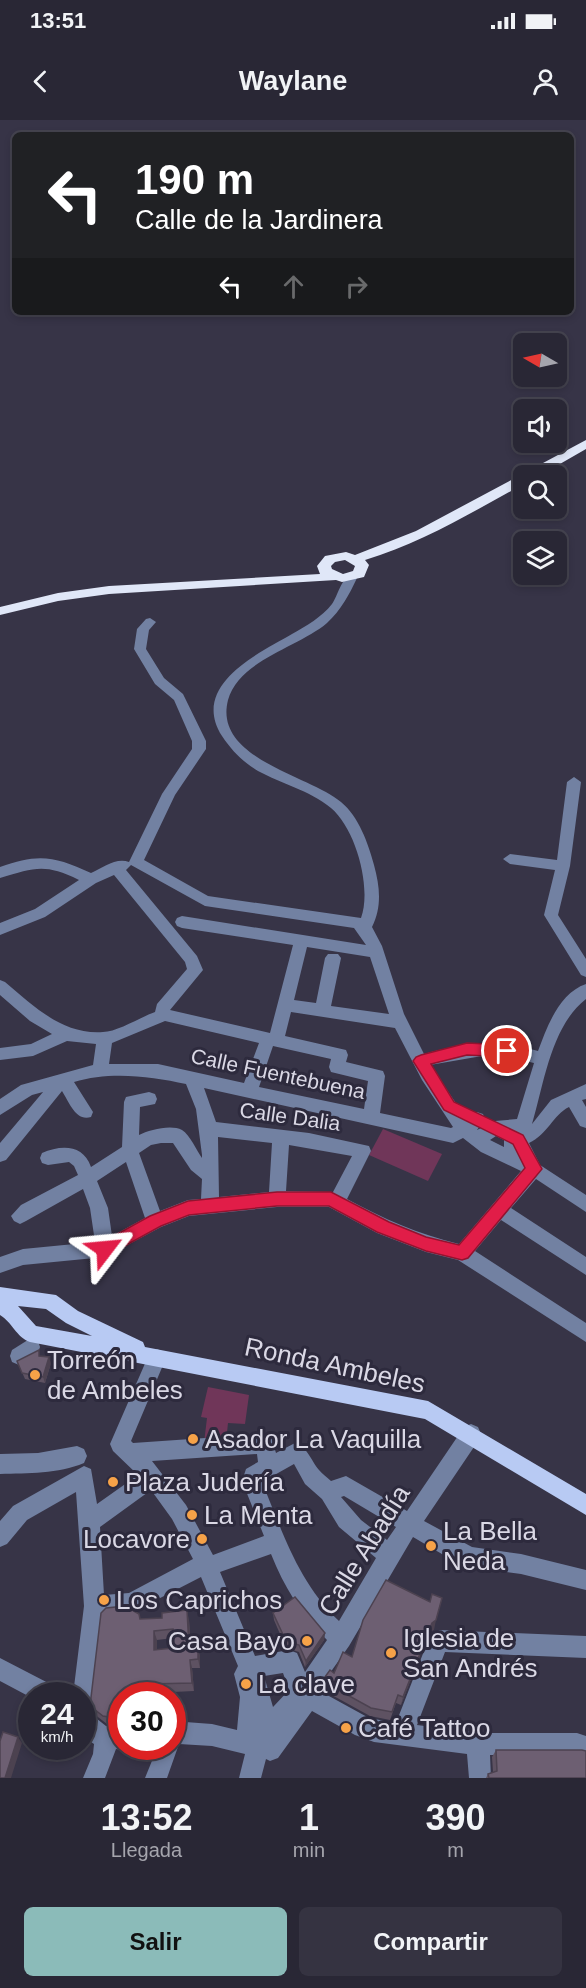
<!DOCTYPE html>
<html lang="es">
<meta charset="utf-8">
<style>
:root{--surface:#292735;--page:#353341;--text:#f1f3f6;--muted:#a5a5ad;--line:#454450;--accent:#8bbbb9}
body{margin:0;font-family:Arial,sans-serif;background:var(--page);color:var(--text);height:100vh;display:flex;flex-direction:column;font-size:22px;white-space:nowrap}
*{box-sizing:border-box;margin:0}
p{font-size:20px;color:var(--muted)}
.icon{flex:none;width:33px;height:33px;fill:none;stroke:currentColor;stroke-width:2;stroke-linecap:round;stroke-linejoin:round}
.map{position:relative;height:1658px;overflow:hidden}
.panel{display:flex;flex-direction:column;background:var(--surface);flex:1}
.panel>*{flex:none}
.top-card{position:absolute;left:12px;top:12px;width:562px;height:183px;border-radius:9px;box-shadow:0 3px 9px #0003,0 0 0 2px var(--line);background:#202124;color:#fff;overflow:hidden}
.needle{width:39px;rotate:279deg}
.tools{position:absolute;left:513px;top:213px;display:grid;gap:12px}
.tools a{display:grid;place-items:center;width:54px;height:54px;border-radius:9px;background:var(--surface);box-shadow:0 3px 9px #0003,0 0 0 2px var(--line);font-size:30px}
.speed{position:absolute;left:18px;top:1562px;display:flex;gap:12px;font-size:30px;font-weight:700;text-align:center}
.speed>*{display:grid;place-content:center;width:78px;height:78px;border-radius:50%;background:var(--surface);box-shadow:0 3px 9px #0003,0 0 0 2px var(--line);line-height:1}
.speed small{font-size:15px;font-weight:400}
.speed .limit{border:9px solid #d22;background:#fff;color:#111}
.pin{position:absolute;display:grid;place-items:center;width:51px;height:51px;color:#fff;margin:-26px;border:3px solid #fff;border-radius:50%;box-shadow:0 2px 6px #0007}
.me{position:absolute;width:66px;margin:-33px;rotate:61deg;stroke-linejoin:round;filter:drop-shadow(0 0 4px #0008)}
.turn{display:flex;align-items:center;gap:21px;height:126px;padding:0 24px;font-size:27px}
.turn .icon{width:78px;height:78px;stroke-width:2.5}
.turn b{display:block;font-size:42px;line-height:51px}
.lanes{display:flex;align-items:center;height:57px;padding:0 24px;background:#0003;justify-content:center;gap:30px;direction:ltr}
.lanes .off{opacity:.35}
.eta{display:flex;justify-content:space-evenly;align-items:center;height:102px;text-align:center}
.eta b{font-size:36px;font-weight:600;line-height:42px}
.action{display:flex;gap:12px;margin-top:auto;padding:12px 24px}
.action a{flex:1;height:69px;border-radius:9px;background:var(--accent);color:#111;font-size:24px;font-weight:600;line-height:69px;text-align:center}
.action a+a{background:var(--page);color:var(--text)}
.status{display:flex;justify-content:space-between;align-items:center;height:42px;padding:0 30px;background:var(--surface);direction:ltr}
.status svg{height:16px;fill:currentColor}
header{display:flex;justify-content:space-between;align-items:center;height:78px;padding:0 24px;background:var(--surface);font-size:27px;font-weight:600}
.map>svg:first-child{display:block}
.green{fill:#703659}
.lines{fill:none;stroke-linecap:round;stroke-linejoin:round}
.minor{fill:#7281a2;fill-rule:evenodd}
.major{fill:#b8caf3;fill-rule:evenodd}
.highway{fill:#e0e7f8;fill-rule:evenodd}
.wall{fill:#5e5262;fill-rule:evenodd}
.shaded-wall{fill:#4c4250}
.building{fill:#6d5f72;stroke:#4c4250;stroke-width:1.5;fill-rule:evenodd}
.route{fill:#e11d48;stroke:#92132f;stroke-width:1.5}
.poi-dot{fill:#f6a248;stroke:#2d2a3d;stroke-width:2}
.labels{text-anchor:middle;stroke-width:6;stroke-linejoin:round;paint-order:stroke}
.street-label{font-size:21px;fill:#dad8e5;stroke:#2d2a3d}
.near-poi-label{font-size:26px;fill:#dad8e5;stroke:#2d2a3d;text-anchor:start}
.near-street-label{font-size:26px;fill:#dad8e5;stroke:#2d2a3d}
</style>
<div class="status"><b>13:51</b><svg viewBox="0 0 49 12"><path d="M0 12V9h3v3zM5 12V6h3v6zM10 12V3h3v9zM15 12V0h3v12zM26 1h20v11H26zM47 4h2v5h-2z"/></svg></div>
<header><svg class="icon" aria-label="back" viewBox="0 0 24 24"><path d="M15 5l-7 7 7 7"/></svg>Waylane<svg class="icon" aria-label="person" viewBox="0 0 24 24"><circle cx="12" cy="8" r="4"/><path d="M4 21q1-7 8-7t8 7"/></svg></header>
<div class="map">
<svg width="586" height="1658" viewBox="0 0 586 1658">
<rect width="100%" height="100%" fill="#373447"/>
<g class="green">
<polygon points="383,1009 442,1034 428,1061 369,1035"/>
<polygon points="208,1267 249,1275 245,1304 228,1303 226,1322 204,1323 207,1298 201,1297"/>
</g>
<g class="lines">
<g class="minor">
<path d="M351 455 357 458C349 475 341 490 327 503 299 527 239 540 228 580 213 639 309 655 341 682 359 697 368 723 374 745 380 767 382 787 372 807L382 826 404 894 424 934C462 923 499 919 538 931 547 907 559 873 586 864V879C551 906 544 964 532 1004L551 980 586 964V979L582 980 586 987V1008L580 1006 569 987C553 995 548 1014 529 1023L540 1045 586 1075V1092L536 1059 511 1088 586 1137V1155L501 1100 475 1131 586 1203V1222L458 1140 426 1132 377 1113 329 1087H277L189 1096 161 1107 105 1137 23 1145 0 1153V1137L23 1129 95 1122 90 1088 83 1069 26 1101 20 1104 14 1101 11 1096 21 1085 78 1055 74 1046 69 1042 48 1045 42 1043 40 1038 42 1033C61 1025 83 1024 91 1047L122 1027 124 982 126 977 149 972 155 974 157 979 155 984 140 987 139 1015C149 1010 171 1004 182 1010 190 1015 197 1031 202 1038V1035L196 989 186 964C151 956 109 951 74 962L93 992 91 997C76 1002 69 982 62 971L6 1040 0 1042V1023L43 972 32 975 0 995V979L21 965 93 945 96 924 67 921 33 936 0 940V928L31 924 52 914 30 901 0 875V860L5 862C34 886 62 915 103 912 117 912 141 897 155 892L157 884 187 849 185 842 114 755 96 763 45 797 0 815V803L35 789 79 760C44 743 35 748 0 758V747C38 733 55 736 91 753 103 748 116 737 129 742L162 674 192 629V621L174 580 155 564 134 529 137 509 146 499 150 498 156 502 149 510 146 529 164 558 183 574 206 621V629L175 675 144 740 208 776 361 798C372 768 356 709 331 688 309 670 282 664 258 651 243 642 232 631 222 616 190 566 257 534 292 514 306 506 322 497 332 484 338 476 341 458 351 455ZM131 745 205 786 354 808 366 825 182 796 177 798 175 802 177 806 182 808 293 825 270 913 170 890 203 850 197 836 126 750ZM307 827 370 837 389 894 331 886 341 838 338 834H328L325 838 316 883 294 880ZM291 892 395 908 422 960 453 1007 451 1008 380 993 385 956 383 951 346 942 348 935 346 930 285 916ZM165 901 259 923 244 963 158 944H109L112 923ZM273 926 331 939 329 947 331 952 368 961 364 989 259 967ZM482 936 512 938 534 943 517 999 495 1001 477 1010 485 999 483 994 477 992 466 998 430 945ZM204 968 453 1023 463 1018 481 1032 521 1051 459 1124C418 1114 384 1099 347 1079L371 1031 369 1026 309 1013 216 1002ZM496 1016 504 1020V1027L490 1020ZM218 1017 272 1023 269 1072 219 1077ZM161 1023H173L191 1050 202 1059 201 1079 188 1080 160 1091 139 1033 151 1025ZM289 1025 352 1036 333 1072 286 1071ZM126 1042 145 1098 112 1116 108 1088 97 1061Z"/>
<polygon points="574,657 581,662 570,746 558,795 586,839 586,857 581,855 544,795 555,750 510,744 503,739 510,734 557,740 567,662"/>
<polygon points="31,1218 38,1221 40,1227 38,1233 19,1245 12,1242 10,1236 12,1230"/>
<path d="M157 1229 164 1232 166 1238 131 1321 133 1323 264 1314 271 1317 276 1333 295 1323C309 1329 310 1339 319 1350 322 1354 327 1357 331 1361L346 1356 407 1391 464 1307 471 1304 478 1307 481 1314 478 1321 424 1401 472 1427 521 1434 586 1450V1470L521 1454 472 1447 447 1437 413 1417 349 1526 318 1570 369 1598 396 1603 431 1513 439 1510 586 1516V1538L445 1532 417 1605 478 1613H577L586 1616V1638L577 1635H490L491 1658H469L467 1634 374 1622 355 1615 312 1591 278 1638 270 1641 266 1639 261 1658H239L245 1634 212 1626 179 1624 167 1658H145L158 1626H172V1601L212 1604 237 1610 240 1577 234 1554 238 1546 201 1457 131 1493 103 1496 92 1595 106 1606 122 1608V1626H130L122 1630 116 1629 105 1658H83L93 1634 94 1624 82 1616V1575H73L84 1486 76 1372 27 1400 7 1424 0 1427V1401L13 1386 84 1346 91 1349 97 1384 138 1355 113 1331 110 1324 150 1232ZM257 1334 258 1342 246 1349 242 1361 264 1416 213 1435 186 1385 152 1341ZM294 1344 305 1364 322 1379 339 1407 376 1438 339 1501C298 1462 283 1413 262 1362ZM151 1370 172 1399 193 1439 129 1473 104 1475 100 1407ZM344 1376 396 1407 387 1420 361 1400 341 1377ZM271 1434C284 1467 301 1494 327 1520L305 1552 297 1533 289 1530 255 1536 220 1452ZM283 1553 289 1570 273 1587 264 1556Z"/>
<path d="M77 1326 84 1329 87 1336 84 1343C58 1354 28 1353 0 1354V1334L38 1333Z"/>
<polygon points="0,1538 56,1567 59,1575 32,1575 32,1578 0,1561"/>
</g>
<path class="major" d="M0 1167 56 1175 78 1191 143 1222 145 1227 428 1281 586 1374V1395L425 1299 30 1222C16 1217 12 1202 0 1195ZM18 1186 46 1189 66 1203 92 1216 36 1206Z"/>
<path class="highway" d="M586 320V329L539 356H524V364C472 392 422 423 365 440L369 445 364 457 342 462 336 460 109 474 58 481 0 495V487L58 473 109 466 320 454 317 446 325 436 346 432 355 435 416 411ZM345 440 355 446 353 451 343 454 332 449 331 446 335 442Z"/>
</g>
<g class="wall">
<polygon points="41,1236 51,1243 45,1263 25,1259 17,1241"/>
<polygon points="273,1493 325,1513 324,1520 305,1547 299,1532 286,1528 274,1500"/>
<path d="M140 1499 189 1500 191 1528H198L200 1537V1548H192L194 1571 152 1573 151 1575H122V1613L121 1606 107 1604 94 1594 90 1586ZM173 1518V1528L157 1530V1520Z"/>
<polygon points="434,1510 429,1512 401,1585 396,1583 390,1600 370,1596 321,1569 322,1561 334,1553 352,1537"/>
<polygon points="496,1630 586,1658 486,1658 488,1654 493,1652 492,1637"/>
</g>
<g class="shaded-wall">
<polygon points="49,1237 51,1243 45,1263 43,1257"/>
<polygon points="187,1490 189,1500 191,1537 189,1528"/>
<polygon points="436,1500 434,1510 429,1512 401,1585 403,1577 432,1503"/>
<polygon points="154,1511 157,1520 157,1539 154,1530"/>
<polygon points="325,1513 324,1520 305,1547 306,1541"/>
<polygon points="198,1528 200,1537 200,1548 198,1539"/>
<polygon points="190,1540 192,1548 194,1571 192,1563"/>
<polygon points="149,1564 152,1573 151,1575 148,1569"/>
<polygon points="18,1617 22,1623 11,1658 5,1658"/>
</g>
<g class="building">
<polygon points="39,1230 39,1236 49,1237 43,1257 22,1253 17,1241"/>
<polygon points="386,1460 430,1482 432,1474 442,1478 436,1500 432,1503 403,1577 398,1575 392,1592 371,1588 322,1561 330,1550 334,1553 343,1532 352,1537 363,1500"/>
<polygon points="295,1477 325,1513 306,1541 299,1525 286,1521 273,1493"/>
<path d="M125 1486 139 1494 140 1499 162 1498V1493L187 1490 189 1528H198V1539L190 1540 192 1563 149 1564 148 1569H138V1575H122V1612L120 1599 103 1596 90 1586 101 1493 106 1488ZM173 1509V1528L154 1530V1511Z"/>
<polygon points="3,1612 18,1617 5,1658 0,1658 0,1621"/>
<polygon points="496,1630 582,1630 586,1631 586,1658 489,1658 488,1654 497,1651"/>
</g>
<polygon class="route" points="467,923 507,925 512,927 514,931 512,935 507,937 467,935 431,944 454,982 523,1015 542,1049 468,1138 462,1140 426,1131 377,1112 329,1086 277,1086 189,1095 161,1106 110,1134 105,1137 99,1134 97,1129 99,1124 150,1096 188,1081 277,1072 331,1072 389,1102 426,1117 459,1125 525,1048 513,1024 444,990 413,941 416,937 421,935"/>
<g class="poi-dot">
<circle cx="35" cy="1255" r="6"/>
<circle cx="193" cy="1319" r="6"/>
<circle cx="113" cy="1362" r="6"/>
<circle cx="192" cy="1395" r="6"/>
<circle cx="202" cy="1419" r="6"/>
<circle cx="431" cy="1426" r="6"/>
<circle cx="104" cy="1480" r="6"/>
<circle cx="307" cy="1521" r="6"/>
<circle cx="391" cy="1533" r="6"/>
<circle cx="246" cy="1564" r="6"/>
<circle cx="346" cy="1608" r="6"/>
</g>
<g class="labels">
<g class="street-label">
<text transform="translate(278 954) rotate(12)" y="7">Calle Fuentebuena</text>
<text transform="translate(290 997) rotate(8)" y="7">Calle Dalia</text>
</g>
<g class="near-poi-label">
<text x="47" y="1249">Torreón<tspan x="47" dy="30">de Ambeles</tspan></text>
<text x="205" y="1328">Asador La Vaquilla</text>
<text x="125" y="1371">Plaza Judería</text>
<text x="204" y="1404">La Menta</text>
<text x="443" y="1420">La Bella<tspan x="443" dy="30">Neda</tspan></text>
<text x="190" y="1428" text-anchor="end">Locavore</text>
<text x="116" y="1489">Los Caprichos</text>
<text x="403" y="1527">Iglesia de<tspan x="403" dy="30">San Andrés</tspan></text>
<text x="295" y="1530" text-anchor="end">Casa Bayo</text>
<text x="258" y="1573">La clave</text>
<text x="358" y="1617">Café Tattoo</text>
</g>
<g class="near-street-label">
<text transform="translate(335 1245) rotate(12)" y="9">Ronda Ambeles</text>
<text transform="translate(364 1430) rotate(-58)" y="9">Calle Abadía</text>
</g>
</g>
</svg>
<div class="tools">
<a><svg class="needle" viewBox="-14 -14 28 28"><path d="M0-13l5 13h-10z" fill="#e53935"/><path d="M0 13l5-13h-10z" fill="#a5a5ad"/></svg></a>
<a><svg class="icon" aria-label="sound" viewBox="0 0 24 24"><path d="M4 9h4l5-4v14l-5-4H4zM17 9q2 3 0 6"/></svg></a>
<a><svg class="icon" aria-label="search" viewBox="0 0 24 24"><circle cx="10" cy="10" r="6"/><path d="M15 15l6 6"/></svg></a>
<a><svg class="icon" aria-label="layers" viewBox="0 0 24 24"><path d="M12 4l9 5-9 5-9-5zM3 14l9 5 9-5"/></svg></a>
</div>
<div class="speed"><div>24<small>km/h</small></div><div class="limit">30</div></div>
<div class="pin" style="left:507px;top:931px;background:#d93025"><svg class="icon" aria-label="arrive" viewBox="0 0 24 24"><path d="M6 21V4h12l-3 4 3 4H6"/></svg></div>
<svg class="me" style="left:105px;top:1129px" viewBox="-20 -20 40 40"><path d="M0-17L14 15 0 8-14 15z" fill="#e11d48" stroke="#fff" stroke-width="4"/></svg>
<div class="top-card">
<div class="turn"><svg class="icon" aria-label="left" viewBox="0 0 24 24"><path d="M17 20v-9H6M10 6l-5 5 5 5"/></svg><div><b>190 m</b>Calle de la Jardinera</div></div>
<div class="lanes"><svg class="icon" aria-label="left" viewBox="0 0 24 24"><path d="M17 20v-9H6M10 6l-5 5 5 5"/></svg><svg class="icon off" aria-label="ahead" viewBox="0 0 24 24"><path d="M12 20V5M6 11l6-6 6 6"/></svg><svg class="icon off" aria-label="right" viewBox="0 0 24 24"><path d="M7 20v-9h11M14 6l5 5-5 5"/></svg></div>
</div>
</div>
<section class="panel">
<div class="eta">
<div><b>13:52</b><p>Llegada</p></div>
<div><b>1</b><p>min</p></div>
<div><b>390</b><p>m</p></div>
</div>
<div class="action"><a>Salir</a><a>Compartir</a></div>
</section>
